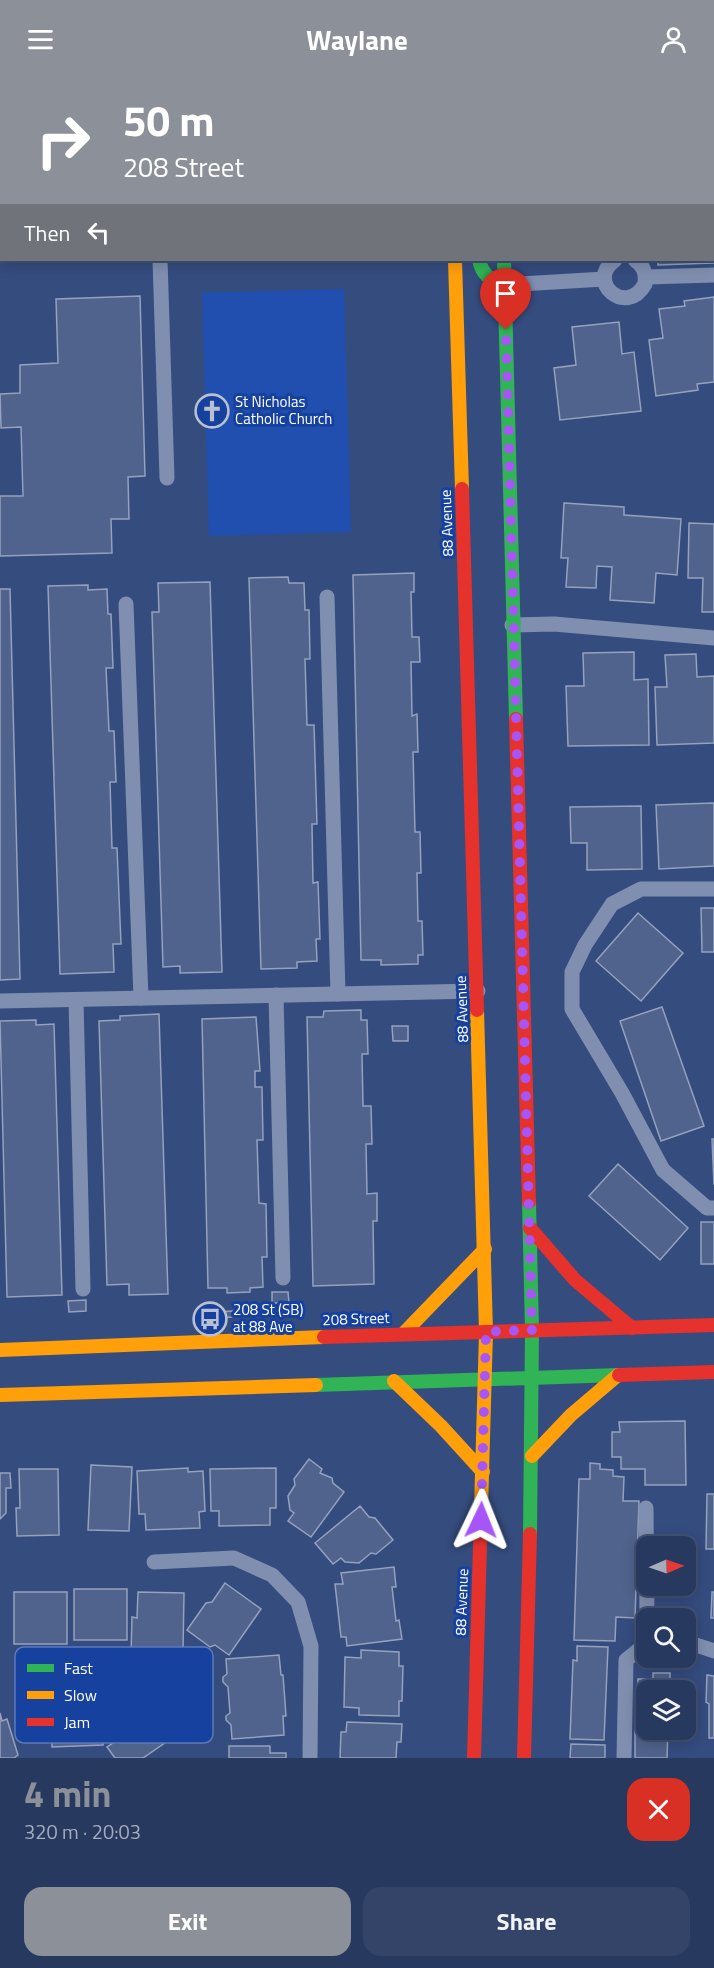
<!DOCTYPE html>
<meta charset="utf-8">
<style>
:root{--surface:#28395f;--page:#344468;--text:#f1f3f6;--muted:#a5acbd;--line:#445374;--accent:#8c9099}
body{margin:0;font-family:"Titillium Web",sans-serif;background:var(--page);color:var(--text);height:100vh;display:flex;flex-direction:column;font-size:22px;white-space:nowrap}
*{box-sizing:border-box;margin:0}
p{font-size:20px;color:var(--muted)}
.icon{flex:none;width:33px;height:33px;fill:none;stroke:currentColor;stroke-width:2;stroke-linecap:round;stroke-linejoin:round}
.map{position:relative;height:1680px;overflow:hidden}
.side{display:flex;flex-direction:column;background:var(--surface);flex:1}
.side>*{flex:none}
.banner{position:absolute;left:0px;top:0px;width:714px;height:183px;box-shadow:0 3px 15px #0003,0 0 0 2px var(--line);background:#8c9099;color:#fff;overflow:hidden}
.needle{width:39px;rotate:88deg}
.fabs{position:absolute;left:636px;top:1458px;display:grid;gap:12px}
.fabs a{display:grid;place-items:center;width:60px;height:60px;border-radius:12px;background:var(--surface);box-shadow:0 3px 15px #0003,0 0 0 2px var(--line);font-size:30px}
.pin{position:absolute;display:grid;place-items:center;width:51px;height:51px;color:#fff;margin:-62px -26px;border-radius:50% 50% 50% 0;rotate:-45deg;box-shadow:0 0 6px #0007}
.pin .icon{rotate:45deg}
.me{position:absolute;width:66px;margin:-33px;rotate:2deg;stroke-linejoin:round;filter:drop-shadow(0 0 4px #0008)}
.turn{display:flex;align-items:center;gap:21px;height:126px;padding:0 24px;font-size:27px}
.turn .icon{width:78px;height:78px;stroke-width:2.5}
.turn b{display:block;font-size:42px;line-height:51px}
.then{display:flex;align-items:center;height:57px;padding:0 24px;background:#0003;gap:12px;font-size:22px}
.round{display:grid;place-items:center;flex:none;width:63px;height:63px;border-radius:18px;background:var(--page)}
.head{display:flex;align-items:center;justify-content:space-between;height:102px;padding:0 24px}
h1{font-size:36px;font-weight:700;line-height:45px;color:var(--accent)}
.cta{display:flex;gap:12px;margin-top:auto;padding:12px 24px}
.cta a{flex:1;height:69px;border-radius:18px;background:var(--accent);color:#fff;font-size:24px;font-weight:700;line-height:69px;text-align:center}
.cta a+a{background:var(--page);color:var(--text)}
header{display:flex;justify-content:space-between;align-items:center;height:78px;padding:0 24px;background:var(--accent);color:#fff;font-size:27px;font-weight:700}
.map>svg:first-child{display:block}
.green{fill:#214fb0}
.building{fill:#50638c;stroke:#95a1bd;stroke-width:1.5}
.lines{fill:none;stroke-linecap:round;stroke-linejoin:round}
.lane{stroke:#808fb0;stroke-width:15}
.fast{stroke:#30b455;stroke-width:14}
.slow{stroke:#ff9f0a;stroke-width:14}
.jam{stroke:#e5322d;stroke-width:14}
.route{stroke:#a855f7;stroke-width:10;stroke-dasharray:0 18}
.labels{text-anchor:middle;stroke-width:6;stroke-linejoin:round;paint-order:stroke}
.poi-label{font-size:15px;fill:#fff;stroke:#16419e;text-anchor:start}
.street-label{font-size:15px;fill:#fff;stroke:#16419e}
.key{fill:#16419e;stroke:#5c7abb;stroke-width:1.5}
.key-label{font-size:16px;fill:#fff}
</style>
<header><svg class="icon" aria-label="menu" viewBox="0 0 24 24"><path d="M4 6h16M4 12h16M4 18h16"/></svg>Waylane<svg class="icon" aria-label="person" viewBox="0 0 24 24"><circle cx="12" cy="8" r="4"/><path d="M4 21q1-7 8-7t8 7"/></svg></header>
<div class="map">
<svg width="714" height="1680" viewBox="0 0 714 1680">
<rect width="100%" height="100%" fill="#354c7f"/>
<polygon class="green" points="344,211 351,454 209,458 202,215"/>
<g class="building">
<polygon points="561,0 630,0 631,2 562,2"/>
<polygon points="712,93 714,93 714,185 658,187 658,182 712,182"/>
<polygon points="140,218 145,398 128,399 129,441 111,441 112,475 0,478 0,418 23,418 21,349 1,350 0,316 20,315 20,287 58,285 56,221"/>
<polygon points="714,219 714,304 697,306 698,312 656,318 649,262 663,260 659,231 685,228 684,223"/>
<polygon points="619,244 622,276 634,274 641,333 560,342 554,290 576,287 572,249"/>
<polygon points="564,425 624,429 624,437 681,441 677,497 656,495 654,525 610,522 612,489 597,488 596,510 566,509 568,480 561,480"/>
<polygon points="689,445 714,446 714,534 702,534 703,500 688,500"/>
<polygon points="414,495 414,514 411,514 412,559 419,559 420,584 411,584 412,638 417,636 418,674 413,674 415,754 420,754 421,795 417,795 418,843 422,843 423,877 418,877 418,886 381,887 381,882 361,882 353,497"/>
<polygon points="288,499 289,505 304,505 305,532 309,532 310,581 305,581 307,647 314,647 317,746 312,746 313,805 318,804 320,861 316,861 317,883 297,884 297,890 261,891 249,500"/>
<polygon points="210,504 222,894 180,895 180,888 163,889 152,534 159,534 158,505"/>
<polygon points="88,507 88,512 107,511 108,536 111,536 113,590 106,590 109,653 114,653 116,704 110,704 112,770 117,770 121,866 113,866 114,894 60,896 48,508"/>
<polygon points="0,511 10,511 20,901 0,902"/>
<polygon points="634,574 634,602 648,601 649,667 568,668 566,608 584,608 583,575"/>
<polygon points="696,576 697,599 714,598 714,665 657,667 655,609 667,609 665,577"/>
<polygon points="714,725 714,788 659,791 656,727"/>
<polygon points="641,728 642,791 587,792 587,765 571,765 570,729"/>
<polygon points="701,830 714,830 714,874 702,874"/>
<polygon points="638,835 683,875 641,923 596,883"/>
<polygon points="662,929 704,1048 661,1063 620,943"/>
<polygon points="361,932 361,942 367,942 368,976 362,976 363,1028 371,1028 372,1066 366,1066 367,1116 377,1115 377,1143 373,1143 374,1206 313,1208 307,939 323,939 324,933"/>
<polygon points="159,936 168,1216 129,1217 129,1206 107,1207 99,943 120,942 120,938"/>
<polygon points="256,939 260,993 255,993 255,1009 262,1009 263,1062 257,1062 259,1125 266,1126 267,1179 262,1179 263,1209 250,1210 250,1214 227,1215 227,1210 208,1210 202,941"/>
<polygon points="36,942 36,947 54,946 62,1217 7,1219 0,943"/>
<polygon points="392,948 408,948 408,963 393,963"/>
<polygon points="712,1061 714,1061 714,1107"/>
<polygon points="618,1086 688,1150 660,1182 589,1118"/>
<rect x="701" y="1144" width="13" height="42"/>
<polygon points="272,1214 288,1214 289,1225 272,1225"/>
<polygon points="86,1222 86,1233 69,1234 68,1223"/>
<polygon points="233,1233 234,1239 213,1240 212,1234"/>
<polygon points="685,1343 686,1407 645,1407 645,1391 621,1391 621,1379 612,1379 612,1354 620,1354 619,1344"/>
<polygon points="309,1381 322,1391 320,1395 332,1400 333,1405 344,1414 311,1459 288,1443 294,1435 290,1432 288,1418 295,1407 294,1401"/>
<polygon points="590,1385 600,1386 600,1391 613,1392 613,1398 624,1399 623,1423 639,1423 635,1540 616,1539 615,1563 574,1562 579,1401 590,1401"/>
<polygon points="91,1387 132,1389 129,1453 88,1452"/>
<polygon points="188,1390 188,1394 203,1393 205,1433 199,1434 200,1450 146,1452 145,1436 139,1436 137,1393"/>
<polygon points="276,1390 276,1430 270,1430 270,1447 219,1448 219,1433 211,1433 210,1391"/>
<polygon points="19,1391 58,1391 59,1457 17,1458 16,1430 20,1430"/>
<polygon points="0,1395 10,1395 11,1410 6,1410 6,1435 0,1441"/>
<polygon points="707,1416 714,1416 714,1471 706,1471"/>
<polygon points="360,1428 369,1439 375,1440 393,1462 376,1476 371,1475 359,1485 345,1484 341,1480 333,1486 315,1465"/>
<polygon points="394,1489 396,1509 392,1509 396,1543 399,1542 402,1561 347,1568 346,1559 341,1559 335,1506 343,1506 341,1495"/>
<polygon points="225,1505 261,1531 229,1577 215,1567 210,1569 187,1552 206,1525 212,1524"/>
<rect x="74" y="1511" width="53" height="51"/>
<rect x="14" y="1514" width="53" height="52"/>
<polygon points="138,1514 184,1515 183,1573 166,1573 163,1576 131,1576 132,1539 137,1540"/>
<polygon points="712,1514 714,1514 714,1540 711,1540"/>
<polygon points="577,1568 608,1569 604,1662 570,1661 573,1582 577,1583"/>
<polygon points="361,1572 399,1574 399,1588 403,1588 402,1623 399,1623 399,1638 359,1637 359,1630 344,1629 345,1579 361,1580"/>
<polygon points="279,1577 281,1597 283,1597 286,1638 283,1638 284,1657 232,1661 231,1647 226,1642 226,1638 230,1635 228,1609 223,1604 223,1599 227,1596 226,1581"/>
<polygon points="653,1595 670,1595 670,1602 674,1602 674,1612 646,1612 646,1652 668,1652 667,1680 635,1680 635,1642 638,1642 638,1601 653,1601"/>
<polygon points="707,1597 714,1598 714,1660 709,1660 709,1626 706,1624"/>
<polygon points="108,1609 109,1649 103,1649 103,1667 52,1669 52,1652 44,1652 43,1611"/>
<polygon points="149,1617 166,1643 163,1647 172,1660 143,1680 115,1680 107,1669 116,1663 114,1660 117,1643 128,1636 129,1630"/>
<polygon points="0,1635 2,1643 7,1641 18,1677 14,1680 0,1680"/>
<polygon points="347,1644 402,1646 401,1664 397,1664 396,1680 340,1680 341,1654 346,1654"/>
<polygon points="571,1666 605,1667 605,1680 570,1680"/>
<polygon points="229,1668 270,1668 270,1675 286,1675 286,1680 229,1680"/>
</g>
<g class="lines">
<g class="lane">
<polyline points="0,177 2,176"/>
<polyline points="160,182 167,400"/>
<path d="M615 182C585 203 626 240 645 206 646 195 644 188 635 182"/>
<polyline points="646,199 714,197"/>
<polyline points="505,207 604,201"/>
<polyline points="327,519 338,916"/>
<polyline points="126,526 141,920"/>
<polyline points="512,547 554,546 714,560"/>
<polyline points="714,811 641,811 612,826 585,867 572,894 572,931 622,1015 663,1092 707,1130 714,1130"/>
<polyline points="276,917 283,1200"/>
<polyline points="76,922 83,1211"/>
<polyline points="0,923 478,913"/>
<polyline points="646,1430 647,1540"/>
<polyline points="154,1484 234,1480 272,1497 298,1524 311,1568 310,1680"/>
<polyline points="686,1566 693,1566 714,1573"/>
<polyline points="624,1680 626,1582 646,1566"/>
</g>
<g class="fast">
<polyline points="465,0 465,2"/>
<path d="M479 182C482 196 491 204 505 207"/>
<polyline points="504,182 516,641"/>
<polyline points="529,1124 532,1253 530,1456"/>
<polyline points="316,1307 619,1297"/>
</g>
<g class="slow">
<polyline points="499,0 499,2"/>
<polyline points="455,182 462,411"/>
<polyline points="477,932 486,1254 481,1431"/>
<polyline points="403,1256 485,1171"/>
<polyline points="0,1272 324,1259"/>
<polyline points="394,1303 441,1348 483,1394"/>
<polyline points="0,1317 316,1307"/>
<polyline points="532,1378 571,1337 618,1297"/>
</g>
<g class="jam">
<polyline points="462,411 477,932"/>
<polyline points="516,641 529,1124"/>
<polyline points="530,1150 575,1202 632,1250"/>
<polyline points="324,1259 714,1247"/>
<polyline points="619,1297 714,1294"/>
<polyline points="474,1680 481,1431"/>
<polyline points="524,1680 530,1456"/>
</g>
</g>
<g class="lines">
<polyline class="route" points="481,1442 486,1254 532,1252 506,252"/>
</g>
<defs>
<symbol id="church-ring" viewBox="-11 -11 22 22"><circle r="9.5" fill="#16419e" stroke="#b8c0d2" stroke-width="1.5"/><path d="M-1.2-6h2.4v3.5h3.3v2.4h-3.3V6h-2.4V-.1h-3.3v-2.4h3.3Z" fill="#b8c0d2"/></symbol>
<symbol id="bus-ring" viewBox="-11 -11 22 22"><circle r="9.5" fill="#16419e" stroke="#b8c0d2" stroke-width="1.5"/><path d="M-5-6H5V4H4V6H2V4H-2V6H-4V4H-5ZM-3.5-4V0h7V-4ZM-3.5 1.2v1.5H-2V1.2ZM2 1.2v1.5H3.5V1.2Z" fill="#b8c0d2"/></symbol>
</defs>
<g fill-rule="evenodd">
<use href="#church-ring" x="193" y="314" width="38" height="38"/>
<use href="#bus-ring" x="191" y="1222" width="38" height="38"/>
</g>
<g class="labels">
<g class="poi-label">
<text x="235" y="329">St Nicholas<tspan x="235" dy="17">Catholic Church</tspan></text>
<text x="233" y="1237">208 St (SB)<tspan x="233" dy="17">at 88 Ave</tspan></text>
</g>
<g class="street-label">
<text transform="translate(447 445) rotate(-92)" y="5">88 Avenue</text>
<text transform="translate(462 931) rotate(-92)" y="5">88 Avenue</text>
<text transform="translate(356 1241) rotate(-2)" y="5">208 Street</text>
<text transform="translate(462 1524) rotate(-88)" y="5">88 Avenue</text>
</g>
</g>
<rect x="15" y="1569" width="198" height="96" rx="9" class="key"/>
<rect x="27" y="1586" width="27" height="8" fill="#30b455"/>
<rect x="27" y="1613" width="27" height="8" fill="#ff9f0a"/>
<rect x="27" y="1640" width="27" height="8" fill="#e5322d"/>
<g class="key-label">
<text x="64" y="1596">Fast</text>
<text x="64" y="1623">Slow</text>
<text x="64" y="1650">Jam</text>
</g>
</svg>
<div class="fabs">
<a><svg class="needle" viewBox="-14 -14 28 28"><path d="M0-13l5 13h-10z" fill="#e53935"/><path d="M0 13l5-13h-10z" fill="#a5acbd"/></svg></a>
<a><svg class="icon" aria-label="search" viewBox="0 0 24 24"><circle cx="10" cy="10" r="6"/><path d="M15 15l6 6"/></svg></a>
<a><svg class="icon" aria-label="layers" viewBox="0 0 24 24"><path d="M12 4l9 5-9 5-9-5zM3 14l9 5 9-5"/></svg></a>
</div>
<div class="pin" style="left:506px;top:252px;background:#d93025"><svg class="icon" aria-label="arrive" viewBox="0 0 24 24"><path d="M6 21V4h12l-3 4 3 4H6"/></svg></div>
<svg class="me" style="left:481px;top:1442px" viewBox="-20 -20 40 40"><path d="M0-17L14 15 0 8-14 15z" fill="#a855f7" stroke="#fff" stroke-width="4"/></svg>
<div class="banner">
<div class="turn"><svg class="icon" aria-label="right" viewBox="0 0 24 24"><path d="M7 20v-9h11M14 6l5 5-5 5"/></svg><div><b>50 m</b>208 Street</div></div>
<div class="then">Then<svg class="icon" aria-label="left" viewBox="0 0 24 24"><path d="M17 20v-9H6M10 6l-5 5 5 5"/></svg></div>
</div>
</div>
<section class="side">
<div class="head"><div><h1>4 min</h1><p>320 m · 20:03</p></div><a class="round" style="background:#d93025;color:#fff"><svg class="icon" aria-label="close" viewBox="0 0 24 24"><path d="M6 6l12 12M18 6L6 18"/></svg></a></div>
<div class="cta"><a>Exit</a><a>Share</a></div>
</section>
